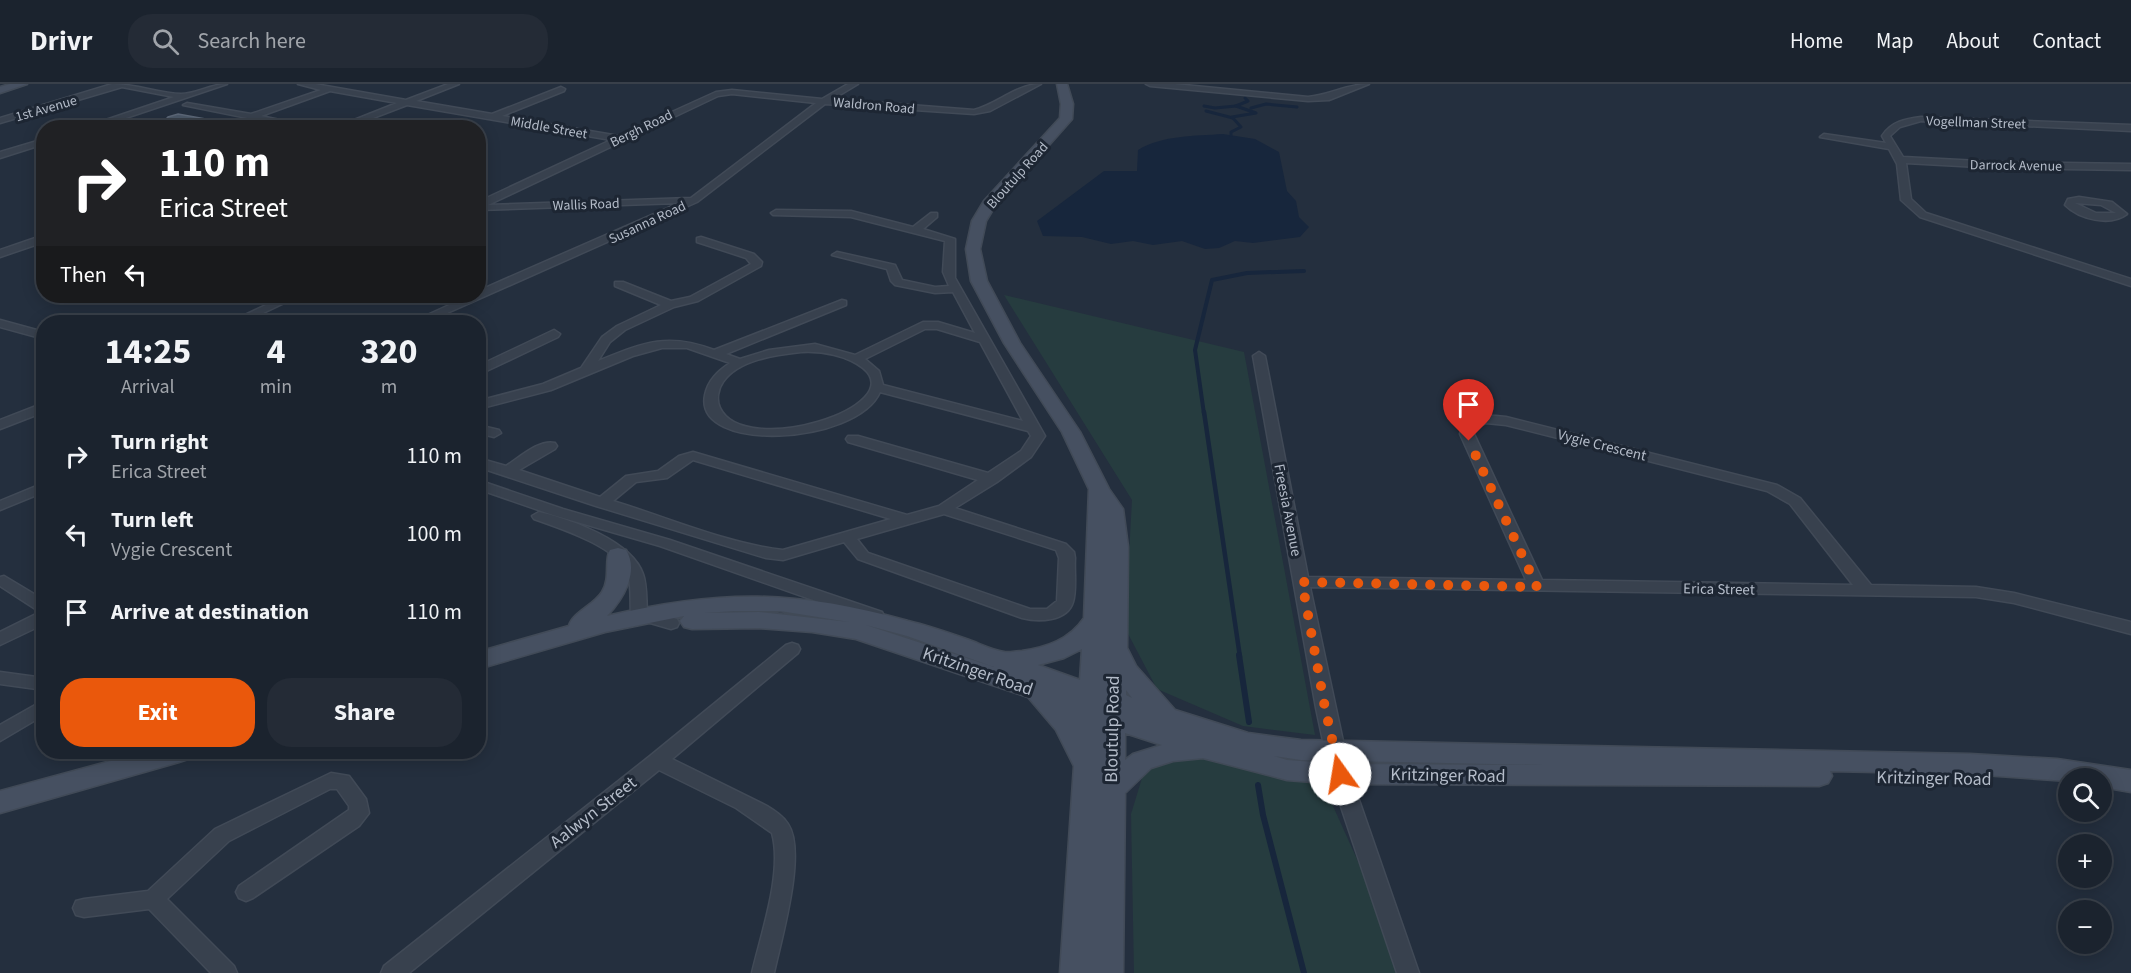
<!DOCTYPE html>
<meta charset="utf-8">
<style>
:root{--surface:#1b232e;--page:#242b36;--text:#f1f3f6;--muted:#a0a4aa;--line:#39404a;--accent:#ea580c}
body{margin:0;font-family:"Source Sans 3",sans-serif;background:var(--page);color:var(--text);height:100vh;display:flex;flex-direction:column;font-size:22px;white-space:nowrap}
*{box-sizing:border-box;margin:0}
p{font-size:20px;color:var(--muted)}
.icon{flex:none;width:33px;height:33px;fill:none;stroke:currentColor;stroke-width:2;stroke-linecap:round;stroke-linejoin:round}
.map{position:relative;flex:1;overflow:hidden}
.sheet{position:absolute;left:36px;top:231px;width:450px;height:444px;display:flex;flex-direction:column;background:var(--surface);border-radius:24px;box-shadow:0 3px 15px #0003,0 0 0 2px var(--line)}
.sheet>*{flex:none}
.guide{position:absolute;left:36px;top:36px;width:450px;height:183px;border-radius:24px;box-shadow:0 3px 15px #0003,0 0 0 2px var(--line);background:#202124;color:#fff;overflow:hidden}
.buttons{position:absolute;left:2058px;top:684px;display:grid;gap:12px}
.buttons a{display:grid;place-items:center;width:54px;height:54px;border-radius:50%;background:var(--surface);box-shadow:0 3px 15px #0003,0 0 0 2px var(--line);font-size:30px}
.pin{position:absolute;display:grid;place-items:center;width:51px;height:51px;color:#fff;margin:-62px -26px;border-radius:50% 50% 50% 0;rotate:-45deg;box-shadow:0 0 6px #0007}
.pin .icon{rotate:45deg}
.me{position:absolute;width:66px;margin:-33px;rotate:347deg;stroke-linejoin:round;filter:drop-shadow(0 0 4px #0008)}
.turn{display:flex;align-items:center;gap:21px;height:126px;padding:0 24px;font-size:27px}
.turn .icon{width:78px;height:78px;stroke-width:2.5}
.turn b{display:block;font-size:42px;line-height:51px}
.then{display:flex;align-items:center;height:57px;padding:0 24px;background:#0003;gap:12px;font-size:22px}
.eta{display:flex;justify-content:space-evenly;align-items:center;height:102px;text-align:center}
.eta b{font-size:36px;font-weight:700;line-height:42px}
.button{display:flex;gap:12px;margin-top:auto;padding:12px 24px}
.button a{flex:1;height:69px;border-radius:24px;background:var(--accent);color:#fff;font-size:24px;font-weight:700;line-height:69px;text-align:center}
.button a+a{background:var(--page);color:var(--text)}
ul{padding:0;list-style:none}
li{display:flex;align-items:center;gap:18px;height:78px;padding:0 24px}
li div{flex:1}
li b{display:block;font-size:22px}
li em{font-style:normal}
header{display:flex;align-items:center;gap:36px;box-sizing:border-box;height:84px;padding:0 30px;background:var(--surface);border-bottom:2px solid var(--line)}
header strong{font-size:28px}
nav{display:flex;gap:33px;margin-inline-start:auto;font-size:21px}
.search{width:420px;height:54px;background:var(--page);display:flex;align-items:center;gap:15px;box-sizing:border-box;padding:0 21px;border-radius:24px;color:var(--muted);font-size:22px}
.map>svg:first-child{display:block}
.green{fill:#263c3f}
.water{fill:#17263c}
.lines{fill:none;stroke-linecap:round;stroke-linejoin:round}
.stream-far3{stroke:#17263c;stroke-width:3}
.stream-far2{stroke:#17263c;stroke-width:4}
.stream-far1{stroke:#17263c;stroke-width:4.5}
.stream{stroke:#17263c;stroke-width:6}
.street-casing{stroke:#414a57;stroke-width:3}
.secondary-casing{stroke:#414a57;stroke-width:3}
.street{fill:#38414e;fill-rule:evenodd}
.secondary{fill:#465061;fill-rule:evenodd}
.shaded-wall{fill:#2f3b4b}
.building{fill:#4b5868;stroke:#5c6777;stroke-width:1.5}
.route{stroke:#ea580c;stroke-width:10;stroke-dasharray:0 18}
.labels{text-anchor:middle;stroke-width:6;stroke-linejoin:round;paint-order:stroke}
.far-street-label{font-size:14px;fill:#b4bcc9;stroke:#1d2633}
.street-label{font-size:15px;fill:#b4bcc9;stroke:#1d2633}
.near-street-label{font-size:18px;fill:#b4bcc9;stroke:#1d2633}
</style>
<header>
<strong>Drivr</strong>
<div class="search"><svg class="icon" aria-label="search" viewBox="0 0 24 24"><circle cx="10" cy="10" r="6"/><path d="M15 15l6 6"/></svg>Search here</div>
<nav><a>Home</a><a>Map</a><a>About</a><a>Contact</a></nav>
</header>
<div class="map">
<svg width="2131" height="889" viewBox="0 0 2131 889">
<rect width="100%" height="100%" fill="#242f3e"/>
<g class="green">
<polygon points="1004,211 1244,268 1315,651 1243,642 1157,605 1125,544 1132,416"/>
<polygon points="1195,671 1323,700 1361,784 1397,889 1134,889 1131,730 1146,681"/>
</g>
<path class="water" d="M1223 50 1255 55 1279 68 1287 107 1296 117 1299 133 1309 143 1300 153 1253 159 1235 157 1219 164 1205 165 1182 157 1153 161 1133 157 1111 160 1082 153 1043 152 1037 137 1104 87H1137L1138 66C1163 51 1195 52 1223 50Z"/>
<g class="lines">
<g class="stream-far3">
<polyline points="1204,22 1215,24 1236,22"/>
<polyline points="1251,24 1266,20 1297,23"/>
<polyline points="1206,27 1233,34"/>
<polyline points="1231,51 1231,48 1241,43 1232,33 1256,29 1236,22 1248,17 1245,14"/>
</g>
<polyline class="stream-far2" points="1204,330 1195,266 1212,196 1247,189 1304,187"/>
<polyline class="stream-far1" points="1204,328 1240,573"/>
<g class="stream">
<polyline points="1239,571 1249,638"/>
<polyline points="1258,701 1263,731 1304,889"/>
</g>
<defs>
<g id="street">
<path d="M112 0C136 0 158 9 181 10 196 10 211 0 227 0L96 44H82L174 13 122 3 0 39V34Z"/>
<path d="M298 0H315L406 16 448 0H459L416 17 492 30 561 3 565 5 564 7 502 32 619 52 716 8 732 6 822 15 848 0H858L833 15 974 26C997 20 1017 0 1041 0L990 27 974 30 825 20 697 118 427 238H412L469 212H478V207L679 119 478 126V118L611 56 407 21 347 44H334L397 19 330 7 261 32 317 44H297L183 21 187 19 251 30 321 6ZM732 10 816 19 691 114 488 121 718 12Z"/>
<path d="M1146 0H1174L1308 13C1329 11 1348 0 1369 0L1329 16 1308 17 1150 2Z"/>
<path d="M1921 33 2131 41V47L1921 37 1900 43 1890 52 1903 73 1997 78 2131 80V86L1997 84 1906 79 1911 115 1926 129 2131 195V202L1920 133 1901 116 1897 80 1889 65 1820 53 1824 50 1886 59 1882 52C1891 38 1905 35 1921 33Z"/>
<polygon points="44,55 44,60 0,74 0,68"/>
<path d="M2079 113 2112 118 2127 130C2110 143 2079 135 2065 121L2068 115ZM2075 119 2101 121 2116 129H2096Z"/>
<path d="M776 126 851 127 913 143 931 129H937V133L923 145 955 155V194L1045 352 1031 373 997 398 955 424 1066 460 1074 468 1075 474C1074 487 1077 505 1073 518 1067 538 1038 538 1022 534L858 475 844 458 783 476 766 474 596 422 478 383V374L506 382C519 374 539 355 555 359L557 362 555 365 519 386 600 413 626 392 658 387 679 372 693 368 907 431 939 422 978 396 848 358 846 355 848 352H858L988 389 1021 367 1031 352 1028 347 880 308C857 361 693 370 705 311 708 296 718 287 730 279L687 264H662L633 272 551 306 478 325V317L543 300 581 284 602 253 617 242 661 221 615 202V198H623L671 217 690 213 751 180 746 174 697 158V154L701 153 754 170 762 178 761 182 698 217 674 223 625 246 610 258 598 277C643 259 667 248 714 266L842 216 846 217V221L726 270 740 275 769 266 815 260 855 271 923 238H938L975 249 953 208 935 209 895 201 891 197 887 185 832 171 837 168 895 181 902 196 935 203 949 202 943 188 945 157 851 133 773 131 771 129ZM925 245H937L980 258 1023 337 883 301 879 287 865 275ZM802 268C822 267 846 271 863 284 911 323 744 375 720 324 716 316 718 305 723 298 739 275 776 271 802 268ZM693 376 891 435 783 466C728 460 666 433 613 417L636 398 667 394ZM944 430 1056 466 1059 474 1057 517 1047 525H1030L868 469 857 455Z"/>
<polygon points="44,151 44,158 0,173 0,166"/>
<polygon points="285,212 299,212 244,238 230,238"/>
<polygon points="0,236 44,248 44,255 0,243"/>
<polygon points="554,246 560,250 558,253 478,291 478,282"/>
<path d="M1259 268 1265 272 1308 493 1526 496 1460 350 1463 339C1478 330 1489 331 1506 333L1777 401 1800 414 1871 501 1976 503 2014 509 2131 538V550L2014 519 1976 513 1310 503 1350 690 1419 889H1397L1330 690 1316 624 1253 272ZM1486 339 1506 341 1767 407 1790 420 1853 501 1542 496 1474 350V344Z"/>
<polygon points="44,319 44,328 0,345 0,336"/>
<polygon points="478,341 499,346 501,349 494,353 478,349"/>
<polygon points="478,396 563,425 670,456 882,528 884,532 882,536 870,536 660,462 553,431 478,405"/>
<polygon points="44,399 44,408 0,426 0,417"/>
<path d="M539 428C570 435 632 457 643 490 647 501 646 515 647 527L677 535 679 539 677 543 671 545 633 534 631 530C630 517 632 500 627 488 616 462 559 444 534 435L532 432Z"/>
<polygon points="4,492 44,516 44,540 0,561 0,548 40,528 0,502 0,493"/>
<path d="M792 559 798 561 800 565 798 569 672 675 767 722C775 727 783 732 788 740 807 768 781 856 774 889H752C761 850 783 788 772 749L736 724 659 686 409 889H381L384 882 650 672 786 561Z"/>
<polygon points="0,588 44,594 44,606 0,600"/>
<polygon points="44,616 44,631 0,657 0,641"/>
<polygon points="331,689 349,692 366,715 369,729 359,742 253,814 246,817 239,814 236,808 239,802 349,726 349,722 337,705 330,705 229,757 167,815 234,882 237,889 211,889 149,825 84,833 76,831 73,824 76,817 84,815 148,807 215,745"/>
</g>
<g id="secondary">
<polygon points="10,0 27,0 0,9 0,3"/>
<path d="M1057 0H1067L1073 20 1072 35 995 122 986 137 980 165 987 197 1020 259 1080 348 1109 405 1123 425 1128 463 1127 564 1136 582 1175 626 1248 649 1301 656 1970 670 2057 675 2131 686V708L2102 703V694H2068V697L1970 690 1830 687 1832 692 1828 699 1819 702 1340 700 1287 696 1203 674 1173 677 1151 684 1125 709 1123 889H1060L1074 682 1056 646 1028 613 856 555 812 548 759 544 692 545 684 543 680 537 684 532 605 548 478 585V568L569 542C572 529 594 521 602 508 611 494 604 476 610 466L618 464 626 466C640 488 622 516 607 532 720 505 796 506 908 537 929 542 949 549 969 556 980 560 992 566 1004 568 1009 569 1016 567 1022 567 1047 563 1069 556 1084 534L1089 405 1062 348 1004 259 971 197 966 165 972 137 984 117 1060 34 1061 20ZM734 527H780L849 538 759 528 704 529ZM866 541 907 552 994 583ZM1082 565 1080 596 1038 581 1064 574ZM1126 606 1132 614 1126 611ZM1125 649 1162 661 1133 670 1125 676ZM1274 672 1301 676 1543 681 1340 680 1287 676Z"/>
<polygon points="144,668 192,668 188,675 179,678 0,729 0,707"/>
</g>
</defs>
<use href="#street" class="street-casing"/>
<use href="#secondary" class="secondary-casing"/>
<use href="#street" class="street"/>
<use href="#secondary" class="secondary"/>
</g>
<polygon class="shaded-wall" points="220,38 223,44 215,44"/>
<polygon class="building" points="178,30 206,35 202,40 220,38 215,44 158,44 168,33"/>
<g class="lines">
<polyline class="route" points="1340,690 1325,624 1302,498 1537,503 1469,357"/>
</g>
<g class="labels">
<g class="far-street-label">
<text transform="translate(874 21) rotate(5)" y="5">Waldron Road</text>
<text transform="translate(46 24) rotate(-16)" y="5">1st Avenue</text>
<text transform="translate(1976 38) rotate(2)" y="5">Vogellman Street</text>
<text transform="translate(549 43) rotate(10)" y="5">Middle Street</text>
<text transform="translate(641 44) rotate(-26)" y="5">Bergh Road</text>
<text transform="translate(2016 81) rotate(1)" y="5">Darrock Avenue</text>
<text transform="translate(1017 91) rotate(-48)" y="5">Bloutulp Road</text>
<text transform="translate(586 120) rotate(-2)" y="5">Wallis Road</text>
<text transform="translate(647 138) rotate(-25)" y="5">Susanna Road</text>
</g>
<g class="street-label">
<text transform="translate(1602 361) rotate(14)" y="5">Vygie Crescent</text>
<text transform="translate(1288 426) rotate(79)" y="5">Freesia Avenue</text>
<text transform="translate(1719 505) rotate(1)" y="5">Erica Street</text>
</g>
<g class="near-street-label">
<text transform="translate(978 587) rotate(19)" y="6">Kritzinger Road</text>
<text transform="translate(1112 645) rotate(-89)" y="6">Bloutulp Road</text>
<text transform="translate(1448 691) rotate(1)" y="6">Kritzinger Road</text>
<text transform="translate(1934 694) rotate(1)" y="6">Kritzinger Road</text>
<text transform="translate(593 728) rotate(-38)" y="6">Aalwyn Street</text>
</g>
</g>
</svg>
<div class="buttons">
<a><svg class="icon" aria-label="search" viewBox="0 0 24 24"><circle cx="10" cy="10" r="6"/><path d="M15 15l6 6"/></svg></a>
<a>+</a>
<a>−</a>
</div>
<div class="pin" style="left:1469px;top:357px;background:#d93025"><svg class="icon" aria-label="arrive" viewBox="0 0 24 24"><path d="M6 21V4h12l-3 4 3 4H6"/></svg></div>
<svg class="me" style="left:1340px;top:690px" viewBox="-20 -20 40 40"><circle r="19" fill="#fff"/><path d="M0-13L10 11 0 6-10 11z" fill="#ea580c"/></svg>
<div class="guide">
<div class="turn"><svg class="icon" aria-label="right" viewBox="0 0 24 24"><path d="M7 20v-9h11M14 6l5 5-5 5"/></svg><div><b>110 m</b>Erica Street</div></div>
<div class="then">Then<svg class="icon" aria-label="left" viewBox="0 0 24 24"><path d="M17 20v-9H6M10 6l-5 5 5 5"/></svg></div>
</div>
<section class="sheet">
<div class="eta">
<div><b>14:25</b><p>Arrival</p></div>
<div><b>4</b><p>min</p></div>
<div><b>320</b><p>m</p></div>
</div>
<ul>
<li><svg class="icon" aria-label="right" viewBox="0 0 24 24"><path d="M7 20v-9h11M14 6l5 5-5 5"/></svg><div><b>Turn right</b><p>Erica Street</p></div><em>110 m</em></li>
<li><svg class="icon" aria-label="left" viewBox="0 0 24 24"><path d="M17 20v-9H6M10 6l-5 5 5 5"/></svg><div><b>Turn left</b><p>Vygie Crescent</p></div><em>100 m</em></li>
<li><svg class="icon" aria-label="arrive" viewBox="0 0 24 24"><path d="M6 21V4h12l-3 4 3 4H6"/></svg><div><b>Arrive at destination</b></div><em>110 m</em></li>
</ul>
<div class="button"><a>Exit</a><a>Share</a></div>
</section>
</div>
